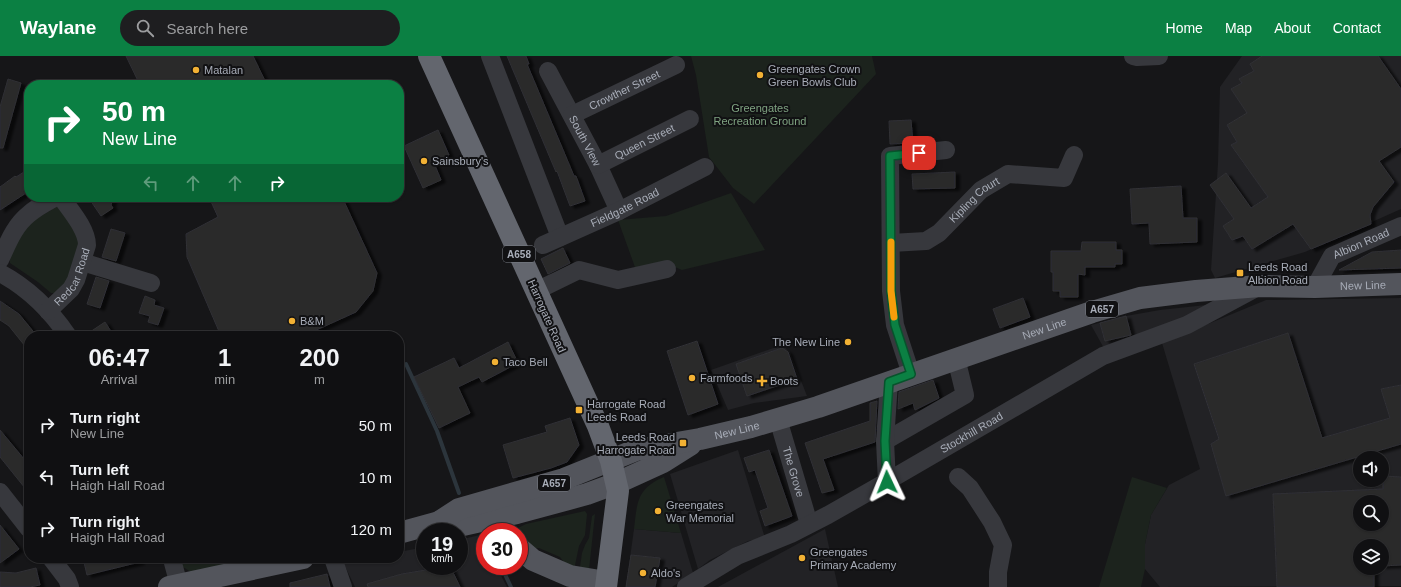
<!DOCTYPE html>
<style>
:root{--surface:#101012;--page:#1e1e20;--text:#f1f3f6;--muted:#9c9d9f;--line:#303032;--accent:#0b8043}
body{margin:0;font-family:Arial,sans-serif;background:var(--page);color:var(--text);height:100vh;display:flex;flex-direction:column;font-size:15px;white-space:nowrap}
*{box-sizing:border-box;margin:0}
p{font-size:13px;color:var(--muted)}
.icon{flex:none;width:22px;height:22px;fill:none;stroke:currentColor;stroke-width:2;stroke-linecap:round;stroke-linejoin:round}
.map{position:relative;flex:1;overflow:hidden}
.sheet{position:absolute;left:24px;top:275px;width:380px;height:232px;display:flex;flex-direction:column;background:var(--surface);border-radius:16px;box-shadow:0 1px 3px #0004,0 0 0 1px var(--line)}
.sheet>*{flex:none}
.top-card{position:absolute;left:24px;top:24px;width:380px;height:122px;border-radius:16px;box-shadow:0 1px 3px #0004,0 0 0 1px var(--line);background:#0b8043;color:#fff;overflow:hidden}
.fabs{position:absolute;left:1353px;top:395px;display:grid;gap:8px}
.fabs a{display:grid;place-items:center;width:36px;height:36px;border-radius:50%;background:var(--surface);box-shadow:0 1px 3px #0004,0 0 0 1px var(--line);font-size:20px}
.speed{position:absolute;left:416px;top:467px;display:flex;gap:8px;font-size:20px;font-weight:700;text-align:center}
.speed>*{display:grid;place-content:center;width:52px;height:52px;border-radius:50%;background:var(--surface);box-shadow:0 1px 3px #0004,0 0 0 1px var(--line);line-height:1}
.speed small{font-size:10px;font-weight:400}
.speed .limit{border:6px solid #d22;background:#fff;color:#111}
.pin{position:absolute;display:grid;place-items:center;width:34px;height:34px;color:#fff;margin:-17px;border-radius:8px;box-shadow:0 2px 6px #0006}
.me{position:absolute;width:44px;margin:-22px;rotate:358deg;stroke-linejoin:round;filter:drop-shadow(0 0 3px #0008)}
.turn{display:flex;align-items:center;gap:14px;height:84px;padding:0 12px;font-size:18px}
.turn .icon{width:52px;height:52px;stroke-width:2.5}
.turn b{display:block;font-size:28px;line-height:34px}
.lanes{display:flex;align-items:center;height:38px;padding:0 12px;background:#0003;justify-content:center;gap:20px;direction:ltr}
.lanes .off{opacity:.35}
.eta{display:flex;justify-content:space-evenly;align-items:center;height:68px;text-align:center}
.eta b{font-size:24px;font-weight:700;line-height:28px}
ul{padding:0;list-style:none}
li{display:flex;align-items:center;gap:12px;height:52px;padding:0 12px}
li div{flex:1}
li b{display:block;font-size:15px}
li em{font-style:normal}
header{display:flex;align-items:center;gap:24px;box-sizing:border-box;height:56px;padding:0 20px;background:var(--accent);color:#fff}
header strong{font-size:19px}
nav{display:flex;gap:22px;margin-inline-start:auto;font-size:14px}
.search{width:280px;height:36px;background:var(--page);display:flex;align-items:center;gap:10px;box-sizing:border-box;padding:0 14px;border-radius:22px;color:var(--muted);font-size:15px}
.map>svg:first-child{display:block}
.built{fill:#222225;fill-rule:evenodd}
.green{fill:#1c231d}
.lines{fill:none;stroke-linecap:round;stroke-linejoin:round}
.stream{stroke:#2c353c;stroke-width:4}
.building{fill:#29292c;stroke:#303034;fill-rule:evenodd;filter:url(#shadow)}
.minor{stroke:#37383d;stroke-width:18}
.major{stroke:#53555c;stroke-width:22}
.highway{stroke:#63666e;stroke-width:22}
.route-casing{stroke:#07532c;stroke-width:10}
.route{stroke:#0b8043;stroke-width:7}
.slow{stroke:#f59e0b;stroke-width:7}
.poi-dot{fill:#f2b134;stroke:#111113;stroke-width:1.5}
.labels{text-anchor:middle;stroke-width:4;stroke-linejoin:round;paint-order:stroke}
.shield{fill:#111113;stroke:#7b7e86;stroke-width:1}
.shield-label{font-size:10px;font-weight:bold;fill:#a8adb8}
.poi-label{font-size:11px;fill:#a8adb8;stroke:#111113;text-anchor:start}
.street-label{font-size:11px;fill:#a8adb8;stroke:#111113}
.park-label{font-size:11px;fill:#7fa381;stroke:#111113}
</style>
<header>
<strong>Waylane</strong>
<div class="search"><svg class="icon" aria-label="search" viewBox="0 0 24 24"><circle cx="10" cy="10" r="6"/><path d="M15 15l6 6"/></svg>Search here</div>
<nav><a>Home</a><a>Map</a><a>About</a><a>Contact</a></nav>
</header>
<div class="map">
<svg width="1401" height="531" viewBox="0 0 1401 531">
<defs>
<filter id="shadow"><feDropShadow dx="4.5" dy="2.5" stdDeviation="1" flood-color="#0009"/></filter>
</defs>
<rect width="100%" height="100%" fill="#161618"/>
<g class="built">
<polygon points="1242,0 1401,0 1401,153 1305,196 1215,222 1211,214 1218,107 1220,31"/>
<path d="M1401 242V530L1160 531 1145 513V488L1151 459 1169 429 1200 413 1162 287 1266 244ZM1360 402H1382V424H1360ZM1360 446H1382V468H1360ZM1360 490H1382V512H1360Z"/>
<polygon points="1206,249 1192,259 1105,294 1091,269 1126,260 1160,254"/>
<polygon points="782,289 790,296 807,340 754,347 728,354 711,314"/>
<polygon points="738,394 765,482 748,485 710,504 698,513 670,418"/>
<polygon points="634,473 681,477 693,517 672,531 626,531"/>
<polygon points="825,473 838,531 718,531"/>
<polygon points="480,479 485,489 485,510 496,510 507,531 355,531 344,508 372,502 399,502 399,496 425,491 425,510 459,510 459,484"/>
</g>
<g class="green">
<polygon points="691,0 872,0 876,18 754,148 733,132 709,101 696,19"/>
<polygon points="731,137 765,194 682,214 665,207 636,214 618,164 666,160"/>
<polygon points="58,150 81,181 67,229 56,237 51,237 38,226 10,207 10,198 24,170"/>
<path d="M664 421 681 477 634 473C637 447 637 432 664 421Z"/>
<polygon points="1132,421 1167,432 1151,459 1145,488 1145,513 1141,531 1099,531"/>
<polygon points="585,455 587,458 585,479 579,490 574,514 570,514 560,501 539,492 533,493 526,486 516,473 526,468"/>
<polygon points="595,458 589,514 580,511 582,497 585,489 589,482 592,460"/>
<polygon points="180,502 240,502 235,506 191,516 183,511"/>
</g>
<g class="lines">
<g class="stream">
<polyline points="406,308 437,375 459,437"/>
<polyline points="501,510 511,531"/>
</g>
</g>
<g class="building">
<polygon points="126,0 253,0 267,29 140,29"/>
<polygon points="507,0 526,0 529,8 527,8 574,120 576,120 585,145 570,150 557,115 556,116"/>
<polygon points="1262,0 1378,0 1401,33 1401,91 1379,105 1394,126 1373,151 1370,159 1371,168 1311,193 1293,168 1252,193 1243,180 1232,184 1223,170 1234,163 1210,129 1226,117 1251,152 1268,141 1231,89 1237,86 1227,69 1247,57 1231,33 1242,27 1239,23 1254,15 1250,8"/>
<polygon points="8,23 21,27 3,92 0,92 0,51"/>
<polygon points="911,64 913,87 890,88 889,65"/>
<polygon points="438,74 449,99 434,107 441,124 423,132 404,90"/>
<polygon points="24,116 29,124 29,135 0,154 0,131 15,120 16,121"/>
<polygon points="955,116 955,132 913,133 912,118"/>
<polygon points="1181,130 1183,162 1197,162 1197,186 1150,188 1149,167 1132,168 1130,133"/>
<polygon points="88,141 113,141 111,149 113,152 101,160"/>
<polygon points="209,141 342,141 377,217 373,235 356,256 303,280 221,280 187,201 186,178 218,161"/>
<polygon points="111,173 125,177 116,205 102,201"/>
<polygon points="1082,186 1116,186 1116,194 1122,194 1122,208 1115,208 1115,211 1085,211 1085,219 1078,218 1078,241 1060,241 1060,235 1053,235 1053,216 1051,216 1051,195 1081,195"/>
<polygon points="563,192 570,207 548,218 541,203"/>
<polygon points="1401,194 1401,212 1339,214 1372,196"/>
<polygon points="96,221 109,225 100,252 87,248"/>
<polygon points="145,240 155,244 154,249 164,252 158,269 148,266 150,260 139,257"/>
<polygon points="1023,242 1030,261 1000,272 993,253"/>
<polygon points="0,245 19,258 37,280 29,280 29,295 9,270 0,264"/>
<polygon points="1126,260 1131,279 1105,285 1100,267"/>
<polygon points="105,266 114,280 84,280"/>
<polygon points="1288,277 1322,382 1390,362 1381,333 1401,329 1401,388 1226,440 1211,388 1219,383 1194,308"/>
<polygon points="697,285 718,348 688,359 667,295"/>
<polygon points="508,286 518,307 482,326 479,321 458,331 470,357 439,372 414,321 454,302 459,312"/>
<polygon points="782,292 788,296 797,323 747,340 736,308"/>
<polygon points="933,324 939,342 915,354 913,347 898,353 899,336"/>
<polygon points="877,345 875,386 823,403 834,434 822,437 805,387 870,365 870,347"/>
<polygon points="570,362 579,389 567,406 551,412 513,422 503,389 547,376 545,370"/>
<polygon points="0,374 29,409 29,437 0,401"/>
<polygon points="769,394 792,460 765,470 760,455 768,452 755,414 749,416 744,402"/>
<path d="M1383 420 1401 421V509L1382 510V490H1360V512H1374V531H1277L1273 438 1383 433ZM1360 446H1382V468H1360Z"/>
<polygon points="0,469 19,493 0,507"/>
<polygon points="631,499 660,502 655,531 626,531"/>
<polygon points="83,502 140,502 140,506 87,519"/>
<polygon points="425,510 450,510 460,531 368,531 367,528 402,518 426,514"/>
<polygon points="36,512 40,529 30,531 0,531 0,516 16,517"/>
<polygon points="327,518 330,531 290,531 290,527"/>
</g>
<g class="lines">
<g class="minor">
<polyline points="490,0 560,181"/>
<polyline points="1133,0 1137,1 1159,0"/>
<path id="s1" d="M548 15 598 109 619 155"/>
<path id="s2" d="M572 59 676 9"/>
<path id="s3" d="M598 109 690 63"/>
<path id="s4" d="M891 187 926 185 939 177 981 134 1008 118 1064 122 1074 99"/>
<path id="s5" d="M543 189 619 155 705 111"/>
<path d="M0 204C8 187 14 170 29 158 37 151 47 146 56 141"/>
<polyline points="82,206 151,227"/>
<path d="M0 217C28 232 51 255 68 280"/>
<path id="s6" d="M1315 231 1332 200 1401 170"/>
<polyline points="536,235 579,214 618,224 667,213"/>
<path id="s7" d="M48 255 71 233 76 224 87 189C87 173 70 154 61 141"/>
<polyline points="911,318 895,269 891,235 890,100 946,94"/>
<path id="s8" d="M778 363 809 468"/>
<polyline points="885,385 965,339 956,302"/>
<polyline points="958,421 970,432 992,466 1003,489 998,516 998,531"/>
<polyline points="887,426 885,385 889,326"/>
<polyline points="0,436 29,473"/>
<polyline points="51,502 67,523 70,531"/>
<polyline points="174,502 173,507 179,529"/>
<polyline points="333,502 343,531"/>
<path id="s9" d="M686 531 737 500 791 478 828 459 893 422 1103 300 1187 269 1256 232"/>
</g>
<g class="major">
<polyline points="439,466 463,469 517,457 587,438 617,427 663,406 690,389"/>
<path id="s10" d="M399 477 439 466 459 453 564 423 636 394 700 383 751 371 818 351 1092 256 1140 242 1196 235 1260 230 1315 231 1401 228"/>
<polyline points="519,492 533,504 570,520 606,526"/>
<polyline points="169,531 303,502"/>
</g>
<polyline class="highway" points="429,0 598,370 611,405 618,435 606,531"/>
</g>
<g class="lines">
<defs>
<polyline id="route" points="887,426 885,385 889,326 911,318 895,269 891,235 890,100 919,97"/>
</defs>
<use href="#route" class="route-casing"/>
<use href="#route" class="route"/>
<polyline class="slow" points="891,186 891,235 894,261"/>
</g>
<g class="poi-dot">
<circle cx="196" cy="14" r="4"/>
<circle cx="760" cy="19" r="4"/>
<circle cx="424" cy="105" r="4"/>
<rect x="1236" y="213" width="8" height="8" rx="2"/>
<circle cx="292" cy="265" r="4"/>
<circle cx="848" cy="286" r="4"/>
<circle cx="495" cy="306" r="4"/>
<circle cx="692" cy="322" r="4"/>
<path d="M760 319h4v4h4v4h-4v4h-4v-4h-4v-4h4z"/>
<rect x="575" y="350" width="8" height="8" rx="2"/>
<rect x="679" y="383" width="8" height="8" rx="2"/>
<circle cx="658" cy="455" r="4"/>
<circle cx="802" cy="502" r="4"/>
<circle cx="643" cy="517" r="4"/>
</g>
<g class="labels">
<g class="shield">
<rect x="503" y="190" width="32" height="16" rx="3"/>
<rect x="1086" y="245" width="32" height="16" rx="3"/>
<rect x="538" y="419" width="32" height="16" rx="3"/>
</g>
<g class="shield-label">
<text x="519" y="202">A658</text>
<text x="1102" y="257">A657</text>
<text x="554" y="431">A657</text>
</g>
<g class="poi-label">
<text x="768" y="17">Greengates Crown<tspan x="768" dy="13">Green Bowls Club</tspan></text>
<text x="204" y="18">Matalan</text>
<text x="432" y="109">Sainsbury's</text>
<text x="1248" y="215">Leeds Road<tspan x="1248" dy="13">Albion Road</tspan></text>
<text x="300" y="269">B&amp;M</text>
<text x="840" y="290" text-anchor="end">The New Line</text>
<text x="503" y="310">Taco Bell</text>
<text x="700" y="326">Farmfoods</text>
<text x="770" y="329">Boots</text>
<text x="587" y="352">Harrogate Road<tspan x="587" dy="13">Leeds Road</tspan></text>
<text x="675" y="385" text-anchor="end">Leeds Road<tspan x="675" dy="13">Harrogate Road</tspan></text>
<text x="666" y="453">Greengates<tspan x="666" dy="13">War Memorial</tspan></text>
<text x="810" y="500">Greengates<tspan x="810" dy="13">Primary Academy</tspan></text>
<text x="651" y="521">Aldo's</text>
</g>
<g class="street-label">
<text dy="4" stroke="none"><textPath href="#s2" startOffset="58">Crowther Street</textPath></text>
<text dy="4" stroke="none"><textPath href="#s1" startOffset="79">South View</textPath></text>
<text dy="4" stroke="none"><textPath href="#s3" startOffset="52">Queen Street</textPath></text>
<text dy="4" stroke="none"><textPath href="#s4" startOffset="99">Kipling Court</textPath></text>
<text dy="4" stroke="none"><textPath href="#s5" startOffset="90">Fieldgate Road</textPath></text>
<text dy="4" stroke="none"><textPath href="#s6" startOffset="67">Albion Road</textPath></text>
<text dy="4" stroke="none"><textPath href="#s7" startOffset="43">Redcar Road</textPath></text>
<text dy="4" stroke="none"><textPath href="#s10" startOffset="1003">New Line</textPath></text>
<text transform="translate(547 260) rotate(66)" y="4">Harrogate Road</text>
<text dy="4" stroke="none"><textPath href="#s10" startOffset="679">New Line</textPath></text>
<text dy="4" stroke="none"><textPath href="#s10" startOffset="355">New Line</textPath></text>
<text dy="4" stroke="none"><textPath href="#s9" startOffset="325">Stockhill Road</textPath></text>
<text dy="4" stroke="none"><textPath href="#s8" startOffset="55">The Grove</textPath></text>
</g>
<g class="park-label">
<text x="760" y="56">Greengates<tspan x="760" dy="13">Recreation Ground</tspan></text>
</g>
</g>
</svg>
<div class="fabs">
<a><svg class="icon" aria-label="sound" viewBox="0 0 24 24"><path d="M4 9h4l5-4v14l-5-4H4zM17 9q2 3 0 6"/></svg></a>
<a><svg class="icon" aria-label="search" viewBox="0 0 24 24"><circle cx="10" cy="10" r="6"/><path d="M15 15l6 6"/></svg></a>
<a><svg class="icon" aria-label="layers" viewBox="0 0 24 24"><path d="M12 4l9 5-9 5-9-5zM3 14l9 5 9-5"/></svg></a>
</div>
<div class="speed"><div>19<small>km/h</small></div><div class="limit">30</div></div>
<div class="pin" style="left:919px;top:97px;background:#d93025"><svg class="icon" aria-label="arrive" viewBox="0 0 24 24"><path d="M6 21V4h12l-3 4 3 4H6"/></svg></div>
<svg class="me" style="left:887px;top:426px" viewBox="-20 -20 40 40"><path d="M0-17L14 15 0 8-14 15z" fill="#0b8043" stroke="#fff" stroke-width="4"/></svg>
<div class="top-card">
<div class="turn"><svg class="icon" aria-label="right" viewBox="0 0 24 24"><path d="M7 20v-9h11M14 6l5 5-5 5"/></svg><div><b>50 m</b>New Line</div></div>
<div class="lanes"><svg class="icon off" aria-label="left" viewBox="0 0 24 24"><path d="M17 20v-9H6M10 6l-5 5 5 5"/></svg><svg class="icon off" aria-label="ahead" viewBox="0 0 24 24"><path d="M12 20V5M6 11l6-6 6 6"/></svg><svg class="icon off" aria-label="ahead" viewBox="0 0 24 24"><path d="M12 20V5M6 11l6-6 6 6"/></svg><svg class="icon" aria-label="right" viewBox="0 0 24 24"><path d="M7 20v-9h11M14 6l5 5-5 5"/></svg></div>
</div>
<section class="sheet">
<div class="eta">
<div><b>06:47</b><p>Arrival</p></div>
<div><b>1</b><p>min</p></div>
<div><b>200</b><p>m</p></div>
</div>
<ul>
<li><svg class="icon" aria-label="right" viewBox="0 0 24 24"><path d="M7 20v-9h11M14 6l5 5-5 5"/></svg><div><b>Turn right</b><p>New Line</p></div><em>50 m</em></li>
<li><svg class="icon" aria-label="left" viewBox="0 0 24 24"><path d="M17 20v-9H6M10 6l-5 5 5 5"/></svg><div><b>Turn left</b><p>Haigh Hall Road</p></div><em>10 m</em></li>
<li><svg class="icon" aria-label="right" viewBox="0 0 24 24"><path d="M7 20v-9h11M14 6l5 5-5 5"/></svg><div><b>Turn right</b><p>Haigh Hall Road</p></div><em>120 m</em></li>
</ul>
</section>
</div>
